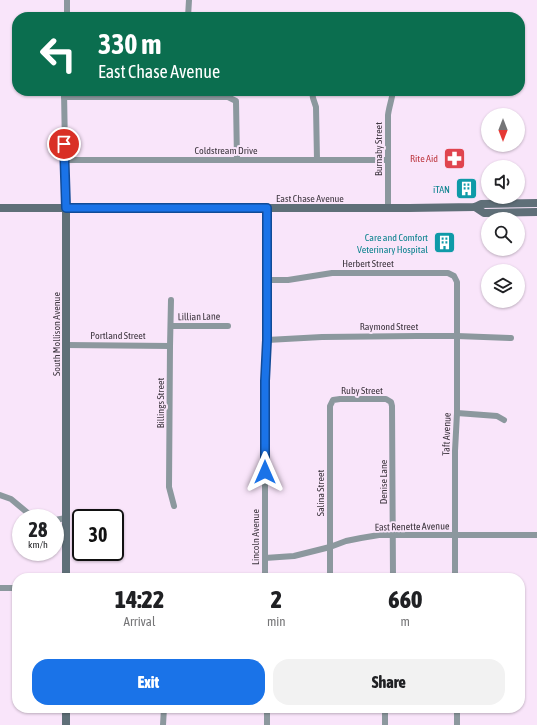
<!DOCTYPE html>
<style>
:root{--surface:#fff;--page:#f2f2f2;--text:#202124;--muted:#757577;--accent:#1a73e8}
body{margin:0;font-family:"Asap Condensed",sans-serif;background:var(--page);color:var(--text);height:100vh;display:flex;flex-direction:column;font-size:15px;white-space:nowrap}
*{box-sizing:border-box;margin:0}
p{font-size:13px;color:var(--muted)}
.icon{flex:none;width:22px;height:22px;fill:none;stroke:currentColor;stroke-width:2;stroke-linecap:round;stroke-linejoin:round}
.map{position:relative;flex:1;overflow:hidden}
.panel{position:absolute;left:12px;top:573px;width:513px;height:140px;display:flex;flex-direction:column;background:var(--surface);border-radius:16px;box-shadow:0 1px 3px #0004}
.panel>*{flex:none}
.hud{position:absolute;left:12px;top:12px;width:513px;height:84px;border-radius:16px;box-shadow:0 1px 3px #0004;background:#0b6e4f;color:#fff;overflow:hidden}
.needle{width:26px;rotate:180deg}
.fabs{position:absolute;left:481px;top:108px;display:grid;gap:8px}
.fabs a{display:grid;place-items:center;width:44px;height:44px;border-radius:50%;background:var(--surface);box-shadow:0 1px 3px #0004;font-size:20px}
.speed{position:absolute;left:12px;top:509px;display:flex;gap:8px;font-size:20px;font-weight:700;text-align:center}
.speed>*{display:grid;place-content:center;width:52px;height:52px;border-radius:50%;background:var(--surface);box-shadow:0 1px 3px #0004;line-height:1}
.speed small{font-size:10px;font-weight:400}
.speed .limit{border:2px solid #111;border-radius:6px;background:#fff;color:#111}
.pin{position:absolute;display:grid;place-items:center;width:34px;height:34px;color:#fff;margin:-17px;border:2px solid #fff;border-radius:50%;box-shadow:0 1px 4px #0007}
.me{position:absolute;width:44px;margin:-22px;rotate:0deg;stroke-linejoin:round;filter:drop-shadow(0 0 3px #0008)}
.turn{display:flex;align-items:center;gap:14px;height:84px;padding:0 20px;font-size:18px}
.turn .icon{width:52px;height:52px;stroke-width:2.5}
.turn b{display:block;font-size:28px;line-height:34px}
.eta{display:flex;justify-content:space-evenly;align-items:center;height:68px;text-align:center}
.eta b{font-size:24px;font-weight:800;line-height:28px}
.action{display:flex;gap:8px;margin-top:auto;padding:8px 20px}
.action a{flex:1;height:46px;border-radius:16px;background:var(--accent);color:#fff;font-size:16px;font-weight:800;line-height:46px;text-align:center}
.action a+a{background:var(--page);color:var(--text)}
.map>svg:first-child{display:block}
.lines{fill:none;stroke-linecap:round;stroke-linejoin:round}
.street{stroke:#8c989e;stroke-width:6}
.secondary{stroke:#5f6f78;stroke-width:8}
.route-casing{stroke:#114b97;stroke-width:10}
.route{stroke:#1a73e8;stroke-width:7}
.labels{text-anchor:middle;stroke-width:4;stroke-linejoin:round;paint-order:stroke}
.street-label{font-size:10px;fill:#3e363f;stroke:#f9e5fa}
.health-label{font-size:10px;fill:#be3a42;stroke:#f9e5fa;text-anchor:end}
.culture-label{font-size:10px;fill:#0d838f;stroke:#f9e5fa;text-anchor:end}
</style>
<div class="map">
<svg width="537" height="725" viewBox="0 0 537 725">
<rect width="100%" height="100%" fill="#f9e5fa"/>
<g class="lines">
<g class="street">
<polyline points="67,17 67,0"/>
<polyline points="188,17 189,0"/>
<polyline points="64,91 66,208"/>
<polyline points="312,91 313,98 316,107 317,160"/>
<polyline points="64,97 228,97 236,101 237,160"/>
<polyline points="65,160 388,160"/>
<path d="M388 208V115C389 107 392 99 393 91"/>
<polyline points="266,280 288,280 332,273 448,273 454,276 457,282 457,413 455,451 455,578"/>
<polyline points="171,300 170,346 169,487 174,506"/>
<polyline points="171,326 228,326"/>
<polyline points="267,340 322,337 417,336 457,336 511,338"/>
<polyline points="66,345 170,346"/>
<polyline points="457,413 497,416 504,420"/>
<polyline points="0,495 11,499 29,514 40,518"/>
<polyline points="55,520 66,518"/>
<polyline points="265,558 294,556 330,547 346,541 361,538 379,535 537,535"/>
<polyline points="265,578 265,381 267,340 266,280 267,208"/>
<polyline points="330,578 330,406 333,400 340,399 386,399 391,402 392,406 393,578"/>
<polyline points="0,588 17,588"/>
<polyline points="385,708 385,725"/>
<polyline points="163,725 164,708"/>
<polyline points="267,725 267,708"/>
<polyline points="457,725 457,708"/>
</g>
<g class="secondary">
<polyline points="475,207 484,213 537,212"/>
<polyline points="0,208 409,208 475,207 481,204 537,203"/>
<polyline points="66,578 66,208"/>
<polyline points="66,708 66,725"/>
</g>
</g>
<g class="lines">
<defs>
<polyline id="route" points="64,144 66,208 267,208 267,340 265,381 265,472"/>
</defs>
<use href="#route" class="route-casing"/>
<use href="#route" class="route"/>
</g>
<defs>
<symbol id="pharmacy-square" viewBox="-11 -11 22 22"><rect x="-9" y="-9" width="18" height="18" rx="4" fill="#e0444e" stroke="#f9e5fa"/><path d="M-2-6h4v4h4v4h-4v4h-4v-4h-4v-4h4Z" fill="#fff"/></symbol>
<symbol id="building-square" viewBox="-11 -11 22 22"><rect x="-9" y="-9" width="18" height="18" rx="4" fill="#0f9aa8" stroke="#f9e5fa"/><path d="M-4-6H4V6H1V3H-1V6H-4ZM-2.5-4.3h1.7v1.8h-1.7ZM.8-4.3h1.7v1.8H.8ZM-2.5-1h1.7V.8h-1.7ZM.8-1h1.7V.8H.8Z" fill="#fff"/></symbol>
</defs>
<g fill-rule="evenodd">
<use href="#pharmacy-square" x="442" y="146" width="25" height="25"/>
<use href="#building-square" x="454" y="176" width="25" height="25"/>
<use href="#building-square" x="432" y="230" width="25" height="25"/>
</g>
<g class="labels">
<g class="street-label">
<text transform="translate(378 149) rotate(-90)" y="4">Burnaby Street</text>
<text x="226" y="154">Coldstream Drive</text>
<text x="310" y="202">East Chase Avenue</text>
<text x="368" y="267">Herbert Street</text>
<text transform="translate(199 316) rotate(-1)" y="4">Lillian Lane</text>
<text x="389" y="330">Raymond Street</text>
<text transform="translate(56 334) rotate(-90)" y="4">South Mollison Avenue</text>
<text x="118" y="339">Portland Street</text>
<text x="362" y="394">Ruby Street</text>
<text transform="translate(160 403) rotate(-90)" y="4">Billings Street</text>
<text transform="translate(446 434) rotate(-88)" y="4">Taft Avenue</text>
<text transform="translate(383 482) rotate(-90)" y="4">Denise Lane</text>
<text transform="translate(320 493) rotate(-90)" y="4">Salina Street</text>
<text transform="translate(412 526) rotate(-1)" y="4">East Renette Avenue</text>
<text transform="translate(255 537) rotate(-90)" y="4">Lincoln Avenue</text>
</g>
<g class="health-label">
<text x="438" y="162">Rite Aid</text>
</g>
<g class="culture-label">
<text x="450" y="193">iTAN</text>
<text x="428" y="241">Care and Comfort<tspan x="428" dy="12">Veterinary Hospital</tspan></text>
</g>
</g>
</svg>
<div class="fabs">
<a><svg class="needle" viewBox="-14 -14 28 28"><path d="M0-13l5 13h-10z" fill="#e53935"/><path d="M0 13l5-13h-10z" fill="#757577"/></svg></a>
<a><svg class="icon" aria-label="sound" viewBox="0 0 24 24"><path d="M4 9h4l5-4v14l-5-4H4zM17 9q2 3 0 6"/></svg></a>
<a><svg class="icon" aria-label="search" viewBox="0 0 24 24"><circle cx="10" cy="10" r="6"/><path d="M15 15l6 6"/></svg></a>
<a><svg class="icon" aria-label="layers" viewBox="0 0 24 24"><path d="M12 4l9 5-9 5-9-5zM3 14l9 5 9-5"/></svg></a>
</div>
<div class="speed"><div>28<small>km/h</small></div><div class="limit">30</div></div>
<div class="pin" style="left:64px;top:144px;background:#d93025"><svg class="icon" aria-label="arrive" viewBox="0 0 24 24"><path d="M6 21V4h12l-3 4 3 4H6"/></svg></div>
<svg class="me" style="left:265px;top:472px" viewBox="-20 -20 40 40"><path d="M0-17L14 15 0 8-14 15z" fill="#1a73e8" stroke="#fff" stroke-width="4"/></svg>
<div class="hud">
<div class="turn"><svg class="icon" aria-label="left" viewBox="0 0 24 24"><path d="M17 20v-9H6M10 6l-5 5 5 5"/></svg><div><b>330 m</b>East Chase Avenue</div></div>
</div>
<section class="panel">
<div class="eta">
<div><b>14:22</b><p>Arrival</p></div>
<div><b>2</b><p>min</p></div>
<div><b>660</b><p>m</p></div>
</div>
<div class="action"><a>Exit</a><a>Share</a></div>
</section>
</div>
